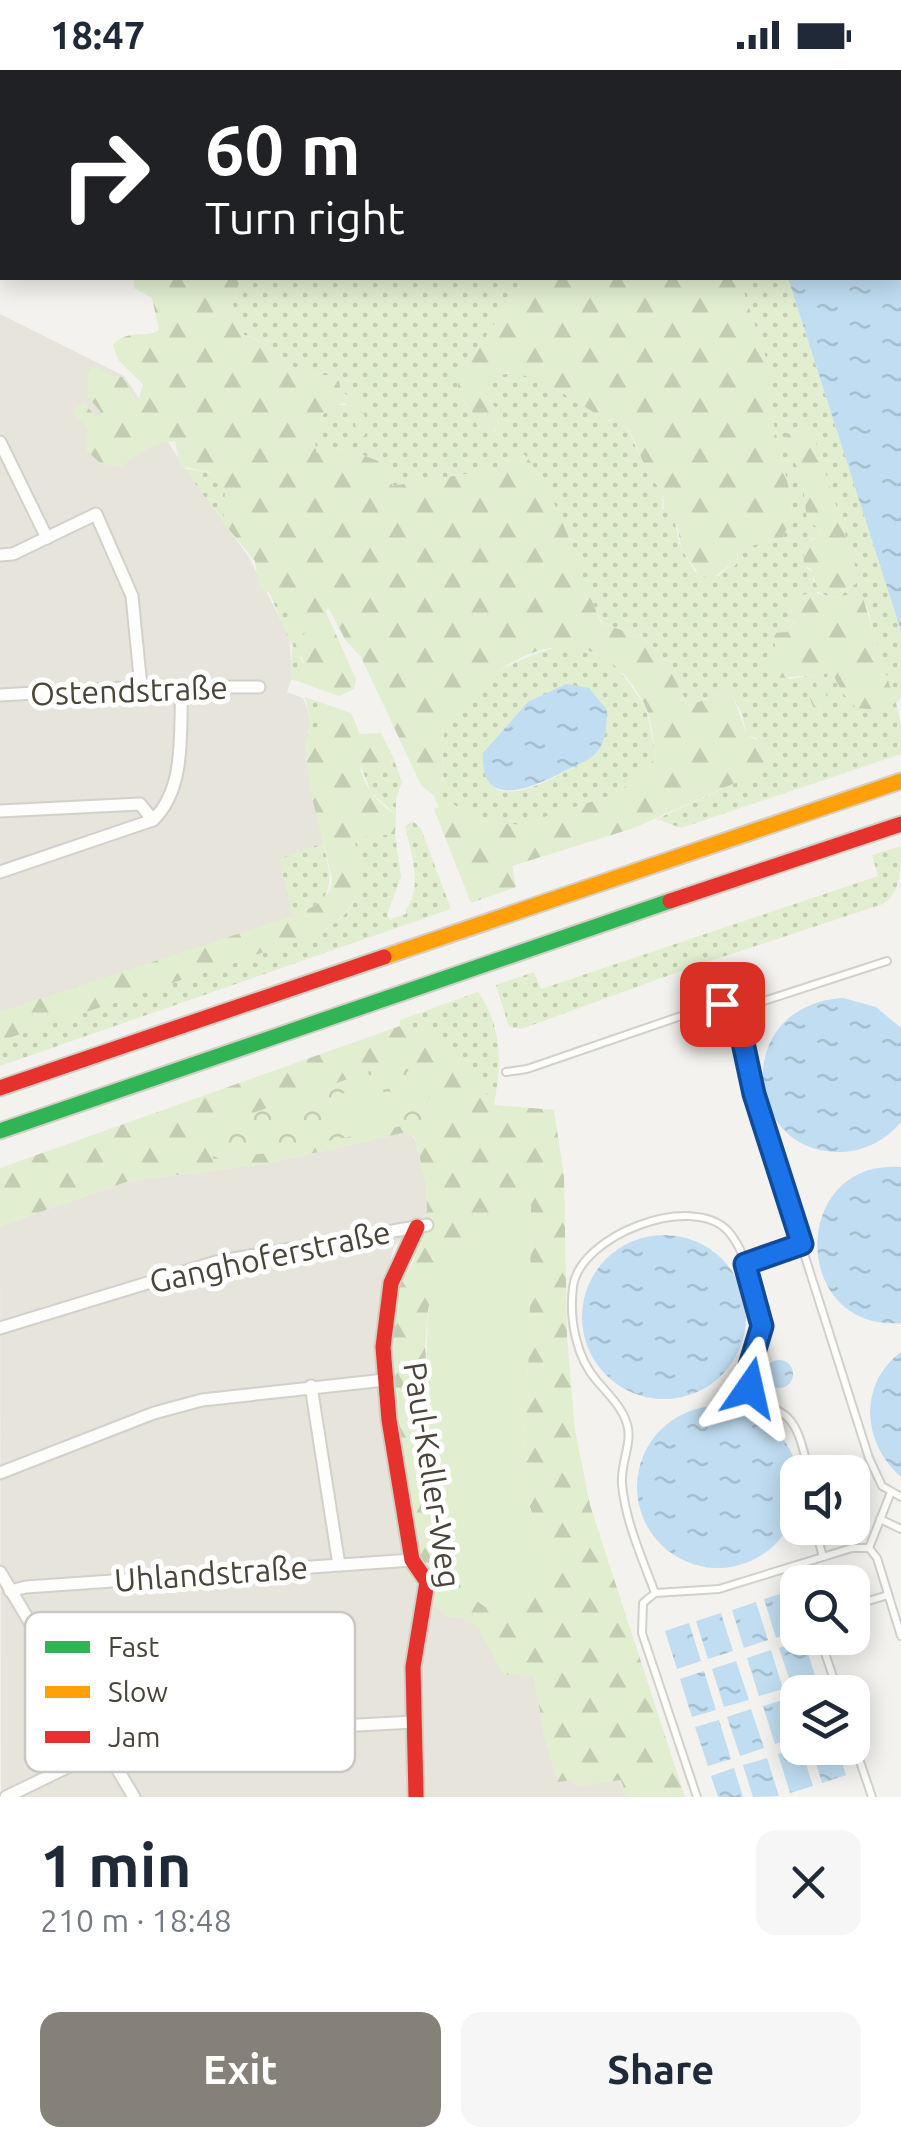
<!DOCTYPE html>
<meta charset="utf-8">
<style>
:root{--surface:#fff;--page:#f6f6f7;--text:#1f2937;--muted:#747a83;--accent:#868178}
body{margin:0;font-family:Ubuntu,sans-serif;background:var(--page);color:var(--text);height:100vh;display:flex;flex-direction:column;font-size:38px;white-space:nowrap}
*{box-sizing:border-box;margin:0}
p{font-size:32px;color:var(--muted)}
.icon{flex:none;width:55px;height:55px;fill:none;stroke:currentColor;stroke-width:2;stroke-linecap:round;stroke-linejoin:round}
.map{position:relative;height:1727px;overflow:hidden}
.drawer{display:flex;flex-direction:column;background:var(--surface);flex:1}
.drawer>*{flex:none}
.top-card{position:absolute;left:0px;top:0px;width:902px;height:210px;box-shadow:0 5px 25px #0003;background:#202124;color:#fff;overflow:hidden}
.tools{position:absolute;left:780px;top:1385px;display:grid;gap:20px}
.tools a{display:grid;place-items:center;width:90px;height:90px;border-radius:20px;background:var(--surface);box-shadow:0 5px 25px #0003;font-size:50px}
.pin{position:absolute;display:grid;place-items:center;width:85px;height:85px;color:#fff;margin:-42px;border-radius:20px;box-shadow:0 5px 15px #0006}
.me{position:absolute;width:110px;margin:-55px;rotate:11deg;stroke-linejoin:round;filter:drop-shadow(0 0 8px #0008)}
.turn{display:flex;align-items:center;gap:35px;height:210px;padding:0 40px;font-size:45px}
.turn .icon{width:130px;height:130px;stroke-width:2.5}
.turn b{display:block;font-size:70px;line-height:85px}
.round{display:grid;place-items:center;flex:none;width:105px;height:105px;border-radius:20px;background:var(--page)}
.summary{display:flex;align-items:center;justify-content:space-between;height:170px;padding:0 40px}
h1{font-size:60px;font-weight:700;line-height:75px}
.cta{display:flex;gap:20px;margin-top:auto;padding:20px 40px}
.cta a{flex:1;height:115px;border-radius:20px;background:var(--accent);color:#fff;font-size:40px;font-weight:700;line-height:115px;text-align:center}
.cta a+a{background:var(--page);color:var(--text)}
.status{display:flex;justify-content:space-between;align-items:center;height:70px;padding:0 50px;background:var(--surface);direction:ltr}
.status svg{height:28px;fill:currentColor}
.map>svg:first-child{display:block}
.residential{fill:#e7e4dc}
.industrial{fill:#e6e2de}
.grass{fill:url(#grass-dots);fill-rule:evenodd}
.forest{fill:url(#forest-firs);fill-rule:evenodd}
.park{fill:url(#park-crowns)}
.garden{fill:#e1eecf}
.water{fill:url(#water-ripples)}
.lines{fill:none;stroke-linecap:round;stroke-linejoin:round}
.lane-casing{stroke:#d2d0cb;stroke-width:10}
.street-casing{stroke:#d2d0cb;stroke-width:15}
.fast-casing{stroke:#d3cfc5;stroke-width:19}
.slow-casing{stroke:#d3cfc5;stroke-width:19}
.jam-casing{stroke:#d3cfc5;stroke-width:19}
.lane{stroke:#fdfdfc;stroke-width:6}
.street{stroke:#fdfdfc;stroke-width:11}
.fast{stroke:#30b455;stroke-width:15}
.slow{stroke:#ff9f0a;stroke-width:15}
.jam{stroke:#e5322d;stroke-width:15}
.route-casing{stroke:#114b97;stroke-width:25}
.route{stroke:#1a73e8;stroke-width:18}
.labels{text-anchor:middle;stroke-width:10;stroke-linejoin:round;paint-order:stroke}
.street-label{font-size:32px;fill:#4b4439;stroke:#fff}
.key{fill:#fff;stroke:#c9c7c4;stroke-width:2.5}
.key-label{font-size:28px;fill:#4b4439}
</style>
<div class="status"><b>18:47</b><svg viewBox="0 0 49 12"><path d="M0 12V9h3v3zM5 12V6h3v6zM10 12V3h3v9zM15 12V0h3v12zM26 1h20v11H26zM47 4h2v5h-2z"/></svg></div>
<div class="map">
<svg width="901" height="1727" viewBox="0 0 901 1727">
<defs>
<pattern id="grass-dots" width="8" height="8" patternUnits="userSpaceOnUse" patternTransform="scale(2.5)"><rect width="8" height="8" fill="#e1eecf"/><path d="M2 2h.1M6 6h.1" fill="none" stroke="#c3cdb2" stroke-width="1.8" stroke-linecap="round"/></pattern>
<pattern id="forest-firs" width="22" height="20" patternUnits="userSpaceOnUse" patternTransform="scale(2.5)"><rect width="22" height="20" fill="#e1eecf"/><path d="M5 1l3.5 6h-7zM16 11l3.5 6h-7z" fill="#c3cdb2"/></pattern>
<pattern id="park-crowns" width="20" height="18" patternUnits="userSpaceOnUse" patternTransform="scale(2.5)"><rect width="20" height="18" fill="#e1eecf"/><path d="M2 6a3 3 0 1 1 6 0M12 15a3 3 0 1 1 6 0" fill="none" stroke="#c3cdb2"/></pattern>
<pattern id="water-ripples" width="26" height="14" patternUnits="userSpaceOnUse" patternTransform="scale(2.5)"><rect width="26" height="14" fill="#c0ddf1"/><path d="M2 4q2-2 4 0t4 0M15 11q2-2 4 0t4 0" fill="none" stroke="#a6bfcf"/></pattern>
</defs>
<rect width="100%" height="100%" fill="#f4f2ee"/>
<g class="residential">
<polygon points="0,244 124,306 193,410 248,486 289,566 292,607 287,622 303,628 306,635 310,651 305,675 307,694 323,773 296,861 0,964"/>
<polygon points="407,1062 415,1069 417,1076 426,1113 427,1141 417,1157 394,1176 383,1223 447,1546 470,1550 534,1606 544,1665 558,1711 572,1710 576,1716 622,1709 627,1727 1,1727 0,1156 129,1111 265,1094"/>
</g>
<polygon class="industrial" points="226,0 497,0 500,2 227,2"/>
<g class="grass">
<path d="M241 208H525L475 283 465 292 463 331 494 362 498 354 496 339 481 316 500 305 516 302 542 310 593 342 627 358 650 408 663 421 662 438C676 447 676 455 678 469 680 480 691 492 695 502L718 506 738 489 737 479 782 468 790 453 792 432 772 347V306L739 208H788L901 561V628L896 633 901 654V684L681 758 657 749 772 696 756 668 747 665 741 642 730 621 689 635C663 589 659 565 603 555L524 385 491 400 392 416 386 394 345 378 317 383C309 358 326 324 354 338L356 359 369 355 341 321 339 311C325 301 311 307 300 301 281 289 265 270 244 265L232 233ZM799 357 814 367 857 502 851 517 837 523 813 511V503L807 498 804 486 811 469 817 468 822 461C800 446 812 431 804 411 799 399 792 385 785 375L787 364ZM818 522 832 528 853 524 867 536 872 556 857 638 842 622 833 602 824 604 813 636 818 613 815 605 790 609 786 607 775 579 795 550 789 533Z"/>
<path d="M184 398C193 401 202 400 210 403 233 410 223 439 226 456Z"/>
<polygon points="270,524 284,531 306,562 300,588 305,595 297,611 291,610 292,577"/>
<path d="M568 574 612 590 646 637 656 688 618 723 520 755 477 751 450 732 439 737 434 726 444 719C443 701 441 680 444 663 454 615 526 584 568 574ZM595 685C572 697 525 729 499 720 489 716 486 704 483 694Z"/>
<polygon points="305,627 328,635 323,642 320,666 305,675 310,651"/>
<polygon points="393,687 402,712 396,728 396,745 371,722 360,694 390,695"/>
<path d="M413 751 421 759 451 839 0 996V971L318 864C364 838 365 815 352 767L395 764 401 807 387 845 390 849 406 844V839C423 819 411 780 405 756Z"/>
<path d="M323 773C333 814 337 830 292 846L279 789Z"/>
<path d="M901 776C901 800 901 822 883 834L695 896 521 959 509 957 496 915 534 902 541 919 878 806 872 785Z"/>
<path d="M478 922C502 956 502 994 494 1034 467 1000 446 959 400 956V950Z"/>
</g>
<g class="forest">
<polygon points="0,0 77,0 2,2 2,83"/>
<path d="M134 208H241L232 233 244 265C265 271 281 289 300 301 311 307 325 301 339 311L341 321 358 332 369 356 364 366 357 367 354 339 344 333 338 335 333 341 322 344C318 361 311 365 317 383L345 378 386 394 392 416 491 400 524 384C560 425 579 504 602 555 660 566 662 588 689 635L731 621 747 665 764 674 773 696 634 758 512 796 516 817 471 833 434 739 450 732 477 751 520 755 618 723 656 688C653 672 652 650 645 635 607 563 545 561 486 611 470 626 454 636 446 657 440 675 443 699 444 719L434 726 421 715 361 587 346 571 328 537 326 542 356 609 354 619 339 626 297 611 305 595 295 573 306 562 294 559 289 553C291 532 276 527 259 518L255 491 226 456 223 442 225 423 219 408 209 402 180 396 175 371C151 373 138 385 119 398L99 392 86 380 88 358 73 343 74 338 85 333 93 344 100 346V341L88 327V303L92 297 98 296 107 304 122 307 138 331 143 314 118 290 113 275C128 258 146 269 159 260L152 228 134 218Z"/>
<path d="M525 208H739L772 306V347L792 432 790 453 782 468 738 479 737 493 734 497H727L713 508 700 506 681 478 678 458 670 444 664 442 663 421 650 408 628 358 593 342 542 310 508 302 482 316 496 339 498 355 491 363C476 362 477 355 473 343 470 336 462 330 458 324V309L465 292 475 283Z"/>
<polygon points="799,357 814,367 857,502 856,514 837,523 817,517 811,499 804,494 803,474 817,468 822,461 807,450 802,406 785,375 787,364"/>
<polygon points="813,522 832,528 853,524 863,528 895,633 884,640 856,638 842,622 832,602 824,604 827,631 819,637 813,636 809,627 817,619 815,605 778,608 766,598 768,582 775,579 774,563 787,562 795,551 789,533 792,528"/>
<path d="M328 635 351 643 360 664 381 663 393 687 387 700 360 694C362 715 378 733 396 745L395 764 353 768C371 812 358 841 318 864L0 971V942L299 844 317 834 331 820 332 808 310 719 305 675 320 666 323 642Z"/>
<path d="M400 956C447 959 468 1002 495 1035L554 1040 564 1107 567 1267 575 1360 590 1435 685 1727H627L621 1710 576 1716 572 1710 558 1712 544 1665 534 1606 503 1604 478 1558 470 1550 447 1546 426 1528 412 1490 385 1262 396 1216 414 1191 417 1157 427 1141 426 1113 415 1068 407 1062 265 1094 129 1111 0 1156V1098ZM531 1133 529 1277 522 1399 527 1428 552 1504 451 1492 433 1389 425 1275 428 1239 467 1169 478 1167Z"/>
</g>
<path class="park" d="M399 994C420 1004 432 1026 436 1049L269 1083 213 1089 211 1058 387 995Z"/>
<g class="garden">
<polygon points="407,1008 417,1038 399,1045 388,1014"/>
<polygon points="380,1011 391,1044 334,1063 323,1030"/>
<polygon points="531,1132 529,1277 522,1399 527,1428 552,1504 538,1515 488,1539 463,1521 451,1492 433,1389 426,1312 428,1239 437,1215 467,1169 478,1167"/>
</g>
<g class="water">
<polygon points="721,0 901,0 901,561 788,208 900,208 900,2"/>
<path d="M566 614 589 618 607 640C606 656 607 672 595 684 588 692 571 697 561 703 531 718 480 741 483 683L528 632Z"/>
<path d="M843 928 876 937 901 958V1052C886 1070 865 1081 841 1082 743 1085 730 935 843 928Z"/>
<path d="M901 1097V1253C790 1262 789 1088 901 1097Z"/>
<circle cx="664" cy="1247" r="82"/>
<path d="M901 1282V1407C862 1373 858 1314 901 1282Z"/>
<circle cx="779" cy="1304" r="14"/>
<circle cx="718" cy="1417" r="81"/>
<polygon points="789,1521 797,1561 776,1568 764,1529"/>
<polygon points="756,1532 768,1570 744,1578 732,1540"/>
<polygon points="721,1543 733,1581 708,1589 696,1551"/>
<polygon points="689,1553 701,1591 677,1599 665,1561"/>
<polygon points="804,1570 816,1609 792,1617 779,1578"/>
<polygon points="771,1580 783,1619 759,1626 747,1588"/>
<polygon points="736,1591 749,1630 724,1637 712,1599"/>
<polygon points="704,1601 716,1640 692,1647 680,1609"/>
<polygon points="786,1629 797,1667 775,1674 763,1636"/>
<polygon points="751,1639 764,1678 740,1686 727,1647"/>
<polygon points="719,1650 731,1689 708,1696 695,1657"/>
<polygon points="801,1678 813,1716 790,1723 778,1684"/>
<polygon points="811,1678 837,1678 846,1705 822,1713"/>
<polygon points="767,1688 779,1726 753,1727 743,1695"/>
<polygon points="734,1698 743,1727 718,1727 711,1706"/>
</g>
<g class="lines">
<defs>
<g id="lane">
<polyline points="297,0 297,2"/>
<polyline points="354,0 354,2"/>
<polyline points="509,0 512,2"/>
<polyline points="710,0 710,2"/>
<polyline points="736,940 753,1023 869,1388 882,1416 901,1427"/>
<polyline points="506,1002 527,999 713,935 722,934 736,940 887,891"/>
<polyline points="745,1194 801,1174"/>
<polyline points="880,1449 901,1459"/>
<polyline points="815,1458 823,1487"/>
<polyline points="869,1478 891,1422"/>
<polyline points="655,1523 719,1519 852,1478 869,1478 877,1488 901,1566"/>
<polyline points="852,1536 888,1525"/>
<polyline points="820,1568 838,1622"/>
<polyline points="852,1668 872,1727"/>
<path d="M697 1727 642 1563 643 1533 655 1523C642 1488 625 1450 622 1414 620 1394 633 1372 627 1354 622 1337 608 1324 597 1311 576 1287 569 1249 573 1217 579 1166 691 1122 728 1161 746 1181 765 1243 760 1268 757 1286 743 1300 751 1319 757 1333 776 1337 787 1347 801 1360 804 1385 809 1402"/>
</g>
<g id="street">
<polyline points="0,372 47,468"/>
<polyline points="0,485 13,484 96,444 132,526 141,617"/>
<polyline points="0,625 141,617 259,617"/>
<polyline points="0,741 140,734 153,750"/>
<path d="M0 802 153 750C187 717 179 661 182 617"/>
<polyline points="0,1258 216,1192 427,1155"/>
<polyline points="311,1316 339,1495"/>
<polyline points="0,1403 154,1343 202,1330 385,1310"/>
<polyline points="0,1502 134,1727"/>
<polyline points="10,1521 26,1517 412,1490"/>
<polyline points="6,1727 121,1671 142,1667 413,1652"/>
</g>
<polyline id="fast" points="0,1061 670,831"/>
<polyline id="slow" points="384,887 901,711"/>
<g id="jam">
<polyline points="670,831 901,754"/>
<polyline points="0,1018 384,887"/>
<polyline points="416,1727 413,1597 427,1512 412,1490 389,1350 383,1277 391,1213 417,1157"/>
</g>
</defs>
<use href="#lane" class="lane-casing"/>
<use href="#street" class="street-casing"/>
<use href="#fast" class="fast-casing"/>
<use href="#slow" class="slow-casing"/>
<use href="#jam" class="jam-casing"/>
<use href="#lane" class="lane"/>
<use href="#street" class="street"/>
<use href="#fast" class="fast"/>
<use href="#slow" class="slow"/>
<use href="#jam" class="jam"/>
</g>
<g class="lines">
<defs>
<polyline id="route" points="722,934 736,940 754,1024 802,1174 745,1194 762,1256 748,1302 750,1318"/>
</defs>
<use href="#route" class="route-casing"/>
<use href="#route" class="route"/>
</g>
<g class="labels">
<g class="street-label">
<text transform="translate(129 621) rotate(-2)" y="11">Ostendstraße</text>
<text transform="translate(270 1187) rotate(-12)" y="11">Ganghoferstraße</text>
<text transform="translate(432 1405) rotate(81)" y="11">Paul-Keller-Weg</text>
<text transform="translate(211 1504) rotate(-4)" y="11">Uhlandstraße</text>
</g>
</g>
<rect x="25" y="1542" width="330" height="160" rx="15" class="key"/>
<rect x="45" y="1571" width="45" height="12" fill="#30b455"/>
<rect x="45" y="1616" width="45" height="12" fill="#ff9f0a"/>
<rect x="45" y="1661" width="45" height="12" fill="#e5322d"/>
<g class="key-label">
<text x="108" y="1587">Fast</text>
<text x="108" y="1632">Slow</text>
<text x="108" y="1677">Jam</text>
</g>
</svg>
<div class="tools">
<a><svg class="icon" aria-label="sound" viewBox="0 0 24 24"><path d="M4 9h4l5-4v14l-5-4H4zM17 9q2 3 0 6"/></svg></a>
<a><svg class="icon" aria-label="search" viewBox="0 0 24 24"><circle cx="10" cy="10" r="6"/><path d="M15 15l6 6"/></svg></a>
<a><svg class="icon" aria-label="layers" viewBox="0 0 24 24"><path d="M12 4l9 5-9 5-9-5zM3 14l9 5 9-5"/></svg></a>
</div>
<div class="pin" style="left:722px;top:934px;background:#d93025"><svg class="icon" aria-label="arrive" viewBox="0 0 24 24"><path d="M6 21V4h12l-3 4 3 4H6"/></svg></div>
<svg class="me" style="left:750px;top:1318px" viewBox="-20 -20 40 40"><path d="M0-17L14 15 0 8-14 15z" fill="#1a73e8" stroke="#fff" stroke-width="4"/></svg>
<div class="top-card">
<div class="turn"><svg class="icon" aria-label="right" viewBox="0 0 24 24"><path d="M7 20v-9h11M14 6l5 5-5 5"/></svg><div><b>60 m</b>Turn right</div></div>
</div>
</div>
<section class="drawer">
<div class="summary"><div><h1>1 min</h1><p>210 m · 18:48</p></div><a class="round"><svg class="icon" aria-label="close" viewBox="0 0 24 24"><path d="M6 6l12 12M18 6L6 18"/></svg></a></div>
<div class="cta"><a>Exit</a><a>Share</a></div>
</section>
